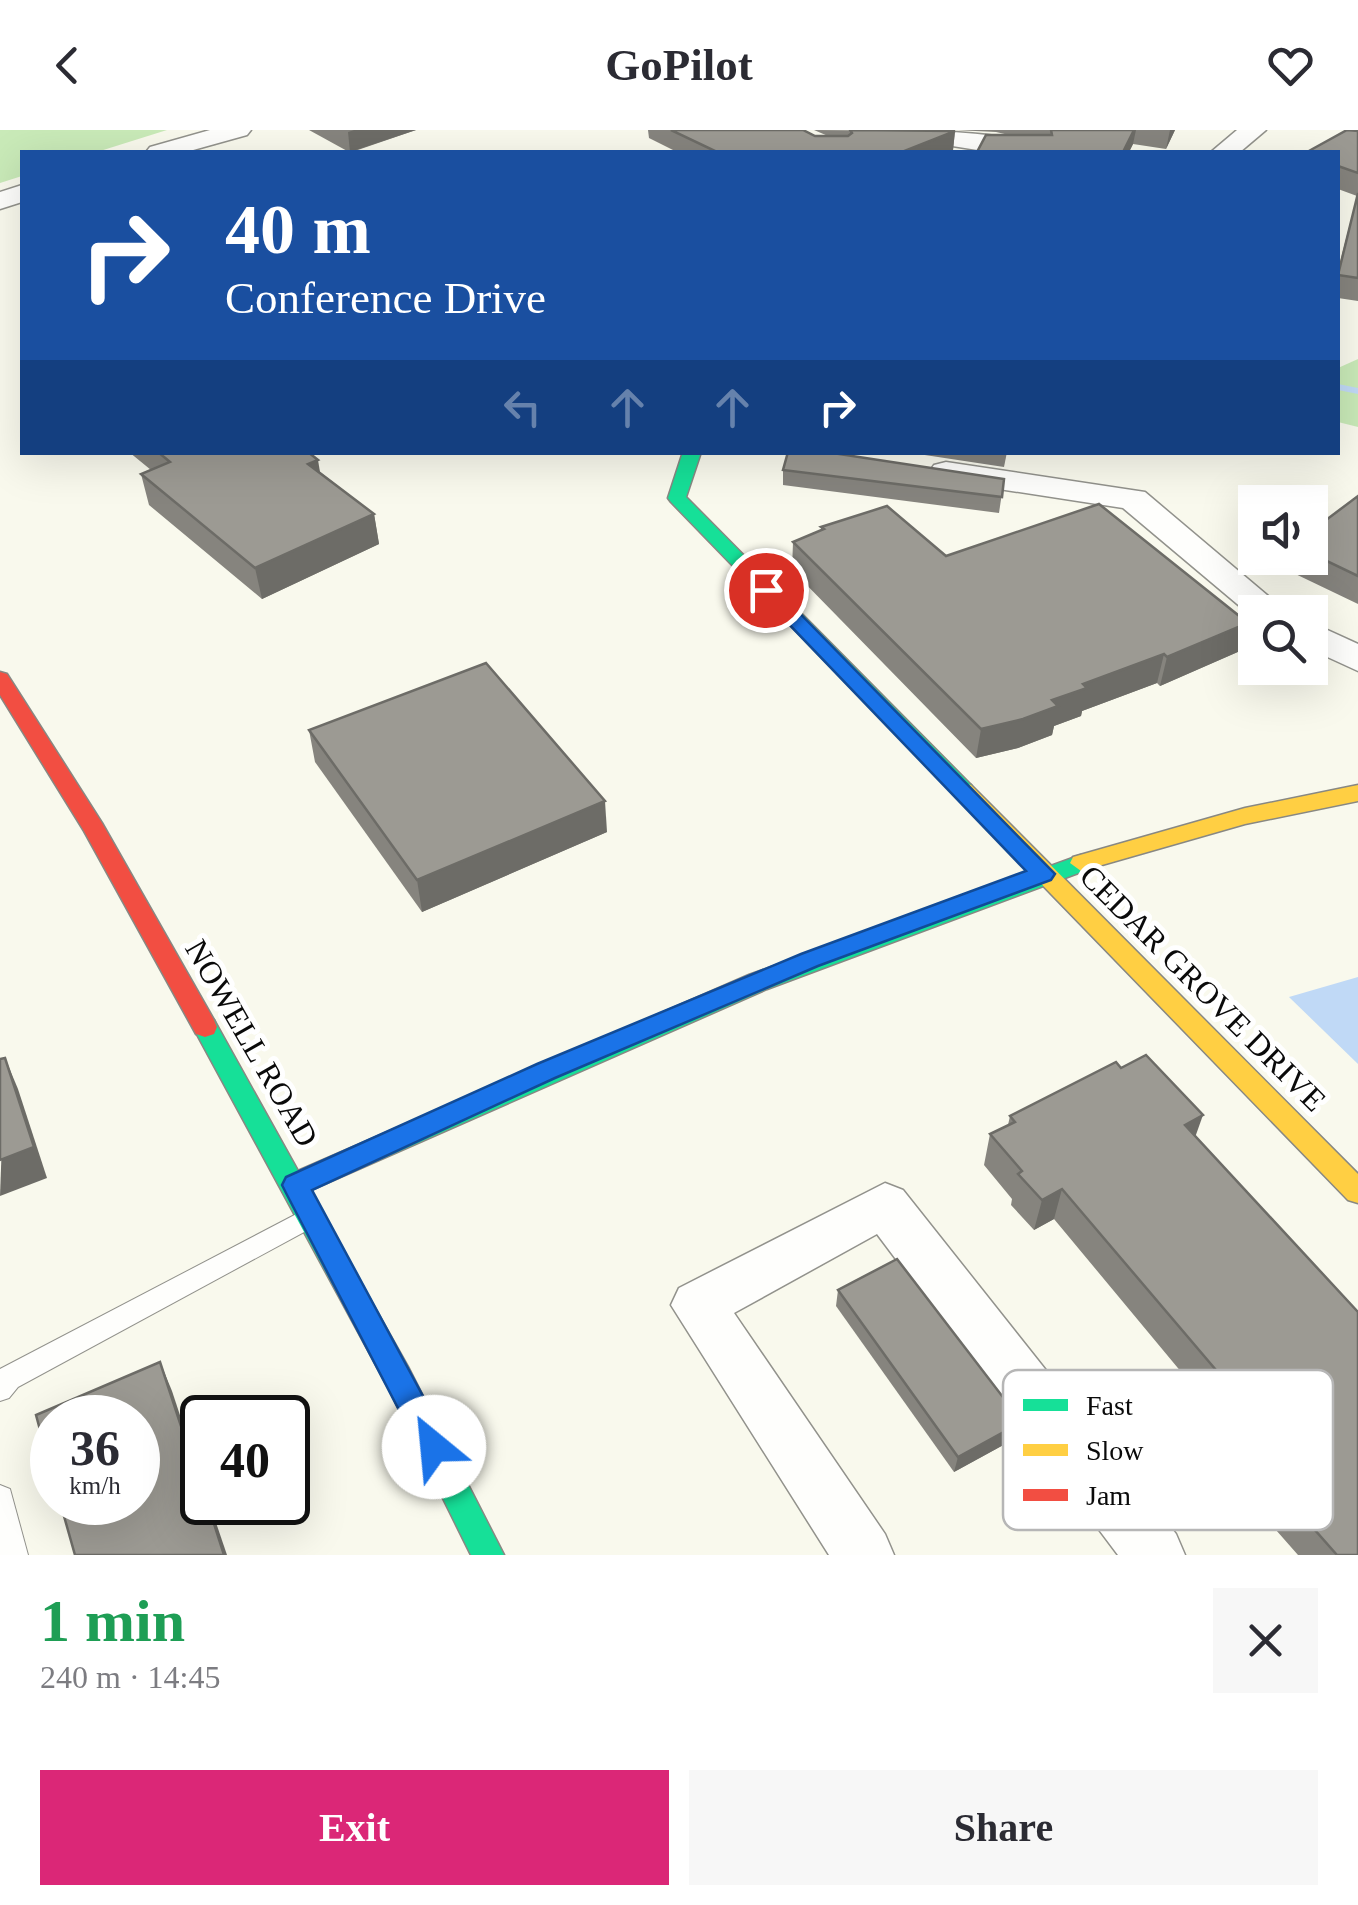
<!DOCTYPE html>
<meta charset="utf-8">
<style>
:root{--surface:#fff;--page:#f7f7f7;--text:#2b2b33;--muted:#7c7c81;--accent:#db2777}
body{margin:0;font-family:Georgia,serif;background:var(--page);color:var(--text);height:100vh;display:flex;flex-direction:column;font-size:38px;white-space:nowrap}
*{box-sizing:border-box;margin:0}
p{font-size:32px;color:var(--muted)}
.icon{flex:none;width:55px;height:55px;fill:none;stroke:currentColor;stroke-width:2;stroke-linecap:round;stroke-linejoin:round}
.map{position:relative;height:1425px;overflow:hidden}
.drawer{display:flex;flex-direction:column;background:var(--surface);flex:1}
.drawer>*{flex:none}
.guide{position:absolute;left:20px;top:20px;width:1320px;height:305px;border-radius:0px;box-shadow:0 10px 40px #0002;background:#1a4fa0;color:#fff;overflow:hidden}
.controls{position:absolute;left:1238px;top:355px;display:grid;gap:20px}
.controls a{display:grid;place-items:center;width:90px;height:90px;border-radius:0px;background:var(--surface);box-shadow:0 10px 40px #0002;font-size:50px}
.speed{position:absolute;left:30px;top:1265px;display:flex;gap:20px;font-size:50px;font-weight:700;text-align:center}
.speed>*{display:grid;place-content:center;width:130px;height:130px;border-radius:50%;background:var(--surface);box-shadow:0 10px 40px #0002;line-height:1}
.speed small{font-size:25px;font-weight:400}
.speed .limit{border:5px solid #111;border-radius:15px;background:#fff;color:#111}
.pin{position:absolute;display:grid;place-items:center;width:85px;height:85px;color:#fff;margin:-42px;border:5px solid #fff;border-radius:50%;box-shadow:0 2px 10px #0007}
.me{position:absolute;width:110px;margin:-55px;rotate:332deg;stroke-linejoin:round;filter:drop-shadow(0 0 8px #0008)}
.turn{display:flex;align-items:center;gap:35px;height:210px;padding:0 40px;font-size:45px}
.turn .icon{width:130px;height:130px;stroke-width:2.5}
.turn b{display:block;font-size:70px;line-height:85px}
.lanes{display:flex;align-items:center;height:95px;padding:0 40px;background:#0003;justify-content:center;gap:50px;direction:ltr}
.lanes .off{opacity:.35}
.round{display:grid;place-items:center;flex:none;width:105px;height:105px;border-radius:0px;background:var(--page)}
.head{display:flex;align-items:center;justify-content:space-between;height:170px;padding:0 40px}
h1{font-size:60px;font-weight:700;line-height:75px;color:#1e9e55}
.button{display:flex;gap:20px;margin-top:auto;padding:20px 40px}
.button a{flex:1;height:115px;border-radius:0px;background:var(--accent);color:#fff;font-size:40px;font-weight:700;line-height:115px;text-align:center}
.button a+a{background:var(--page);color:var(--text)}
header{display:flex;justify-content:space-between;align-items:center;height:130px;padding:0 40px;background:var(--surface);font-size:45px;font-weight:700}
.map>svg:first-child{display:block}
.forest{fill:#c9eab8}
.water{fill:#c0d9f6}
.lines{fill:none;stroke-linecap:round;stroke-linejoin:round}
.stream{fill:#c0d9f6;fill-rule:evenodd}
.lane-casing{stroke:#92928c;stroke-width:2}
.street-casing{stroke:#92928c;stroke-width:3}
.fast-casing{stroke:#888883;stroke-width:3}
.slow-casing{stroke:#888883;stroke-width:3}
.jam-casing{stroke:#888883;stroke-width:3}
.lane{fill:#fefefc;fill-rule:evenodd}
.street{fill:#fefefc;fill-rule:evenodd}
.fast{fill:#16e098;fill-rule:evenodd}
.slow{fill:#ffcf43;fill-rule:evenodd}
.jam{fill:#f24e42;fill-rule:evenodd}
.wall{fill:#86847e}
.shaded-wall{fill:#6d6c67}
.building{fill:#9c9a93;stroke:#6d6c67;stroke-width:2.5}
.route{fill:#1a73e8;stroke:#114b97;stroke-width:2.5}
.labels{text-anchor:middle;stroke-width:10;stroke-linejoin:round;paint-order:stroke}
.street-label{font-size:32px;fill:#0a0a0a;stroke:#fff}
.key{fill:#fff;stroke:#b6b6b6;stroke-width:2.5}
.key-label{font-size:28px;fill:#0a0a0a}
</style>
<header><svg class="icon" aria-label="back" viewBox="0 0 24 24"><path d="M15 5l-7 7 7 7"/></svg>GoPilot<svg class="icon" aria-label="heart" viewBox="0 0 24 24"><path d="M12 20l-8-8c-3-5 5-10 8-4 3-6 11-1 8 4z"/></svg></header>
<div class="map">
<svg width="1358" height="1425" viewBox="0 0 1358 1425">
<rect width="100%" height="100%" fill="#f9f9ed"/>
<g class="forest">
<polygon points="0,0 167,0 97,22 22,22 22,46 0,53"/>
<polygon points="1358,229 1358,297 1338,292 1338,238"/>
</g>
<polygon class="water" points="1358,847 1358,934 1289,867"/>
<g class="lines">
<polygon class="stream" points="1338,254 1358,258 1358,264 1338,260"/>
<defs>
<g id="lane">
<polygon points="308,1078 317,1081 320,1088 317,1095 18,1257 9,1268 0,1271 0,1239"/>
<polygon points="0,1355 10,1359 28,1425 0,1425"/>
</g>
<g id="street">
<polygon points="210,0 251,0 247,5 186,22 146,22 150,17"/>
<path d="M889 0C919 0 1029 2 1046 22H990L902 8Z"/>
<polygon points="1237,0 1266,0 1240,22 1211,22"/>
<polygon points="22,55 22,72 0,79 0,62"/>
<polygon points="946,332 1145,362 1287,482 1255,482 1255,489 1123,378 934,349 929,342 934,335"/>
<polygon points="1310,492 1358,514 1358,541 1310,519"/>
<polygon points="885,1053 903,1060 1176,1404 1185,1425 1118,1425 877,1104 734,1183 885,1404 894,1425 829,1425 671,1175 679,1158"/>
</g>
<g id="fast">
<polygon points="683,322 701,322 686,367 971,655 974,660 971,665 955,665 671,372 668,368"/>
<polygon points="1081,725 1092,733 1089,739 767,859 309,1061 408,1237 504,1425 471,1425 388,1257 193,897 196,890 205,887 214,890 298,1041 749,845"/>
</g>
<g id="slow">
<polygon points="963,653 971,655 1358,1044 1358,1073 1348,1070 955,665 952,660"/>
<polygon points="1358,655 1358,671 1245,694 1081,741 1070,733 1073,727 1245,678"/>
</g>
<polygon id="jam" points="0,542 7,544 102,693 214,890 217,897 214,904 205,907 196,904 84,701 0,565"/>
</defs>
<use href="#lane" class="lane-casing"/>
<use href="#street" class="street-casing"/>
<use href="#fast" class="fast-casing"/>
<use href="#slow" class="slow-casing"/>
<use href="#jam" class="jam-casing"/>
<use href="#lane" class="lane"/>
<use href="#street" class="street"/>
<use href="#fast" class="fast"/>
<use href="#slow" class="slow"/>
<use href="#jam" class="jam"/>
</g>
<g class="wall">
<polygon points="309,0 416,0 352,22 349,22"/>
<polygon points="648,0 803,0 815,6 828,6 814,0 955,1 953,20 947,22 677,22 649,8"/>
<polygon points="955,0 1175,0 1166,19 1133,14 1129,22 977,22 1009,5 996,2"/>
<polygon points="1358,1 1358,171 1338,168 1338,140 1357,66 1338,59 1338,22"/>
<polygon points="129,322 308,322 320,342 374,384 379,414 262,469 149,375 141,344 151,340"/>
<polygon points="905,322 1007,322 1004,337"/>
<polygon points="783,340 1004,349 999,383 783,355"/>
<polygon points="1358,366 1358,474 1285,439 1289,428 1310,428 1310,402"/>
<polygon points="821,397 946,426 1248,493 1240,521 1160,556 1157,553 1082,581 1081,586 1054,596 1052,605 1018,618 976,628 792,440 793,412 821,400"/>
<polygon points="309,600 607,702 422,782 315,632"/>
<polygon points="1010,986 1196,1006 1358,1425 1298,1425 1261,1383 1276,1356 1054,1089 1034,1100 1011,1075 1012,1069 984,1035 990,1004 1008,995"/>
<polygon points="838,1160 1022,1292 1018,1307 954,1342 836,1176"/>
</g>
<g class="shaded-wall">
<polygon points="354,0 416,0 350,22 348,2"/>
<polygon points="1134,0 1136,0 1133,14 1129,22 1123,22"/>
<polygon points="1170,0 1175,0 1166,19"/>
<polygon points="955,1 953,20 947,22 902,22"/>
<polygon points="318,330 323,360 308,334"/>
<polygon points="374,384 379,414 262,469 255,438"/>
<polygon points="1248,493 1240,521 1160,556 1167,527"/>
<polygon points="1164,524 1157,553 1082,581 1081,586 1054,596 1052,605 1018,618 976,628 981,599 1052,570 1083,554"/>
<polygon points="605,671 607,702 422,782 417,750"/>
<polygon points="5,928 18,959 47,1048 0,1066"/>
<polygon points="1203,985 1192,1016 1185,995"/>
<polygon points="1062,1059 1054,1089 1034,1100 1042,1070"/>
<polygon points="160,1232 172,1261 202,1352 202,1360"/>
<polygon points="1022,1292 1018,1307 954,1342 958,1327"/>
<polygon points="207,1372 209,1372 227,1425 224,1425"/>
</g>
<g class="building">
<polygon points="671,0 803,0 815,6 848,6 852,3 850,0 955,1 902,22 717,22"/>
<polygon points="1051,0 1134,0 1123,22 977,22 986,5 1052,5"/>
<polygon points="1347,0 1358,1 1358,43 1338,36 1338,22 1307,22"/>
<polygon points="1358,63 1358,148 1338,145"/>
<polygon points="158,322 308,322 318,330 308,334 374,384 255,438 141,344 170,332"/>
<polygon points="788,322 826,322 1004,349 1002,367 783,340"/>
<polygon points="1358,366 1358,446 1310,423 1310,402"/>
<polygon points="1099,374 1248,493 1167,527 1164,524 1083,554 1087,558 1052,570 1058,576 1023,589 981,599 793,412 824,399 821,397 887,376 946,426"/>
<polygon points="486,533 605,671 417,750 309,600"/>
<polygon points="1146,925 1203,985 1185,995 1358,1182 1358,1425 1337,1425 1276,1356 1301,1340 1062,1059 1042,1070 1018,1044 1022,1041 990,1004 1015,992 1010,986 1116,932 1121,938"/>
<polygon points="5,928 34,1017 0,1030 0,929"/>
<polygon points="897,1129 1022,1292 958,1327 838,1160"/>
<polygon points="160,1232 202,1360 202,1372 207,1372 224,1425 75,1425 60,1372 138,1372 138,1288 52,1288 52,1344 36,1285"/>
</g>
<polygon class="route" points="766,454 773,456 1055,744 1051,750 818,836 555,948 312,1060 445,1307 450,1317 445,1328 434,1332 424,1328 286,1063 282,1055 286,1047 537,934 801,824 1026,741 760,464 760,456"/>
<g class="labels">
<g class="street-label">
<text transform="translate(1203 858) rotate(45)" y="11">CEDAR GROVE DRIVE</text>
<text transform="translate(252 913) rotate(60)" y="11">NOWELL ROAD</text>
</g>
</g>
<rect x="1003" y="1240" width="330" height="160" rx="15" class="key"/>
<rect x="1023" y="1269" width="45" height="12" fill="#16e098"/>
<rect x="1023" y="1314" width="45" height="12" fill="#ffcf43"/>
<rect x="1023" y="1359" width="45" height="12" fill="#f24e42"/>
<g class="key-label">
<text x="1086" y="1285">Fast</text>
<text x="1086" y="1330">Slow</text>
<text x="1086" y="1375">Jam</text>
</g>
</svg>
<div class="controls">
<a><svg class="icon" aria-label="sound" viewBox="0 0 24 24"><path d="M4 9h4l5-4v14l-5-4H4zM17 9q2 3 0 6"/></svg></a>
<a><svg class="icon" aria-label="search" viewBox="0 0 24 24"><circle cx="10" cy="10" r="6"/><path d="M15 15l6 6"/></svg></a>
</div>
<div class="speed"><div>36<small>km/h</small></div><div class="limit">40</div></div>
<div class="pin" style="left:766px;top:460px;background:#d93025"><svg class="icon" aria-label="arrive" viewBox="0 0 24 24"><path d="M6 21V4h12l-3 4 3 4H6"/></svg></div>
<svg class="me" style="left:434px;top:1317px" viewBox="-20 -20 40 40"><circle r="19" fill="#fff"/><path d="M0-13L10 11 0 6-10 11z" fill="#1a73e8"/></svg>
<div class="guide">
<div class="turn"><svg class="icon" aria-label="right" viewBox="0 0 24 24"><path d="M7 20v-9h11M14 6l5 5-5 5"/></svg><div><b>40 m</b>Conference Drive</div></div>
<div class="lanes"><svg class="icon off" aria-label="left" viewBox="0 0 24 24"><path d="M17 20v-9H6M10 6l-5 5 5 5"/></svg><svg class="icon off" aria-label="ahead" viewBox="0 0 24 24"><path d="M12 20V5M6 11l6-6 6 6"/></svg><svg class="icon off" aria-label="ahead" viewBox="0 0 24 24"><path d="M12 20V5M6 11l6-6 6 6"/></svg><svg class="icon" aria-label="right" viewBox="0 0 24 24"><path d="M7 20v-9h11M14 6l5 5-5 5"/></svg></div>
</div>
</div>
<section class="drawer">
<div class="head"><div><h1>1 min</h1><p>240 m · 14:45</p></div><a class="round"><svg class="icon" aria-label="close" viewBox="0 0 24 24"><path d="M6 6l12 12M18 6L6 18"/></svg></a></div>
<div class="button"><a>Exit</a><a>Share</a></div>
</section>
